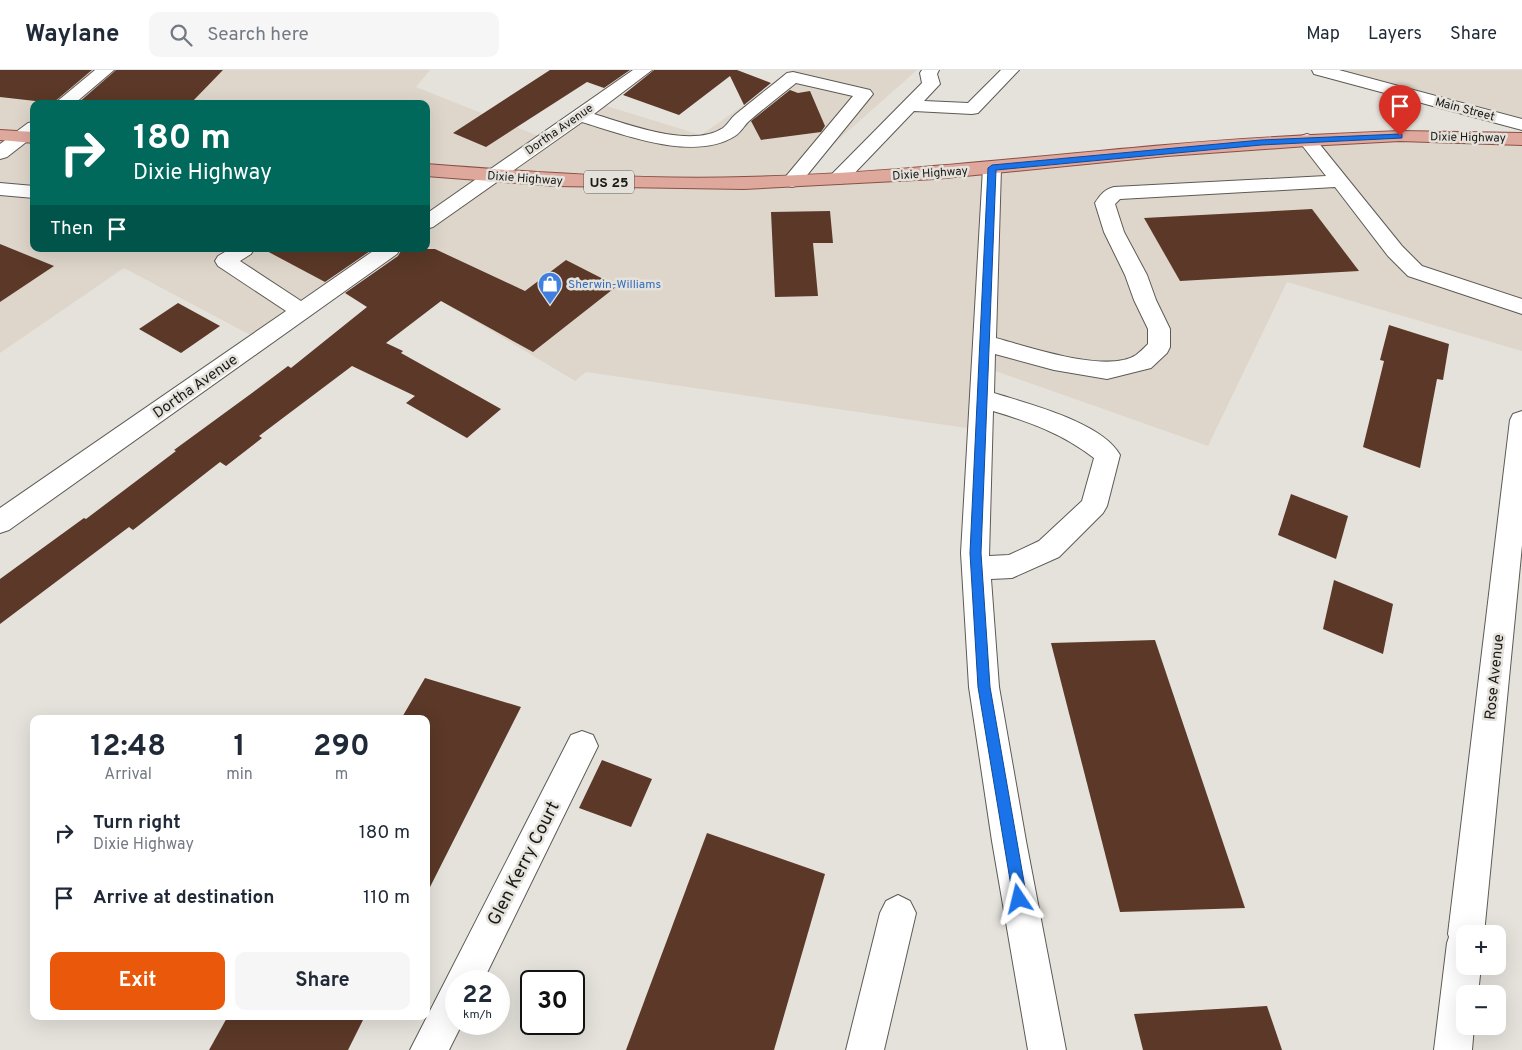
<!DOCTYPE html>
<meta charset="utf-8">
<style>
:root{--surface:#fff;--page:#f6f6f7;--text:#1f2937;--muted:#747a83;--line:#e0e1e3;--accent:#ea580c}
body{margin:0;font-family:Overpass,sans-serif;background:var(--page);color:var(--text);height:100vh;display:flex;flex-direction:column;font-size:19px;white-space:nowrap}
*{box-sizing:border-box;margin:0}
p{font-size:16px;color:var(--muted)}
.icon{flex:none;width:28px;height:28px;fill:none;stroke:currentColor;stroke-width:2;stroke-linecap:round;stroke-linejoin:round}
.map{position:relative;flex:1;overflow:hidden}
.sheet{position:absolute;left:30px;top:645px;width:400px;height:305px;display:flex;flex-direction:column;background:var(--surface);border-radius:10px;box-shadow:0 5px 20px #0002}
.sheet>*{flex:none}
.guide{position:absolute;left:30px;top:30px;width:400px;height:152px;border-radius:10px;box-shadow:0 5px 20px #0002;background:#00695c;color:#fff;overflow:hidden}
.tools{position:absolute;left:1456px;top:855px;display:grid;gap:10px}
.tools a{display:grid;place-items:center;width:50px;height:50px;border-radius:10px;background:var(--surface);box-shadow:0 5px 20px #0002;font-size:25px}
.speed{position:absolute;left:445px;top:900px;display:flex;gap:10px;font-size:25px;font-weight:700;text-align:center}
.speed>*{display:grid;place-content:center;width:65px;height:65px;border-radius:50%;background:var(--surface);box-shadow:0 5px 20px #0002;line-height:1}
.speed small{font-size:12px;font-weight:400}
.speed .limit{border:2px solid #111;border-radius:8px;background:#fff;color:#111}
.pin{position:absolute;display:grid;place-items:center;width:42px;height:42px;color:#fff;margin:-51px -21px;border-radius:50% 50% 50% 0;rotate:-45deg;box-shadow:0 0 5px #0007}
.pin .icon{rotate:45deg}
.me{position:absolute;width:55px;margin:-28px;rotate:350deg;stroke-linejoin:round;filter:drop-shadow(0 0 4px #0008)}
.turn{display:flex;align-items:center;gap:18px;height:105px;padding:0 20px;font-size:22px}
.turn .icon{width:65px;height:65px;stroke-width:2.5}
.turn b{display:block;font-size:35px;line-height:42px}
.then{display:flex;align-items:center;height:48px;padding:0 20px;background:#0003;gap:10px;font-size:19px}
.eta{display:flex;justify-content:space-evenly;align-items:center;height:85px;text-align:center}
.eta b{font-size:30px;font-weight:700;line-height:35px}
.cta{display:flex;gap:10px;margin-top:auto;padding:10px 20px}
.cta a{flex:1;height:58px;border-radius:10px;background:var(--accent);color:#fff;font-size:20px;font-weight:700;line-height:58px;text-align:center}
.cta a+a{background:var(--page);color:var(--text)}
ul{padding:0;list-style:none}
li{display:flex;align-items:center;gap:15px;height:65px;padding:0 20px}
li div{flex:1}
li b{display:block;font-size:19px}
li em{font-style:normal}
header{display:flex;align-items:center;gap:30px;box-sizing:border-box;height:70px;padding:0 25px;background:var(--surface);border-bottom:1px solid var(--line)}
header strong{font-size:24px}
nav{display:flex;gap:28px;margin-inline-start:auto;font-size:18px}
.search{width:350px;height:45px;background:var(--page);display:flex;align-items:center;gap:12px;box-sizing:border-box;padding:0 18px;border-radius:10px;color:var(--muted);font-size:19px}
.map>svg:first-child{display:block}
.built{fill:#ded6ca;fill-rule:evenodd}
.building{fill:#5b3828}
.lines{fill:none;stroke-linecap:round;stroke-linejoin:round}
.minor-casing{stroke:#5d5a55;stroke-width:2}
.major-casing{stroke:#8b5044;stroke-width:2}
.minor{fill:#fff;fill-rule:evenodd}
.major{fill:#dea89d;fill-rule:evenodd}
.route{fill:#1a73e8;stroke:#114b97}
.labels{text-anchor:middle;stroke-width:5;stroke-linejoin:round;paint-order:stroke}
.far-street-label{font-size:12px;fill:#1a1916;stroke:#e5e2dc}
.far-shop-label{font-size:12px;fill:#366cbe;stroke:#e5e2dc;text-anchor:start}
.shield{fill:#e5e2dc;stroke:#575551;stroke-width:1}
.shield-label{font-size:14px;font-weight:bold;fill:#1a1916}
.street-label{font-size:15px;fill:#1a1916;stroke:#e5e2dc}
.near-street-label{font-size:18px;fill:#1a1916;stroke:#e5e2dc}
</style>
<header>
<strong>Waylane</strong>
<div class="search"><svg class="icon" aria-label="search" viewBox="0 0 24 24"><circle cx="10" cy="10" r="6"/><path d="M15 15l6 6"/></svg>Search here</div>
<nav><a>Map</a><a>Layers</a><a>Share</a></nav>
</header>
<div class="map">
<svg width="1522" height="980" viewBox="0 0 1522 980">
<rect width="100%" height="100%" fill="#e5e2dc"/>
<g class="built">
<path d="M0 0H430L416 17 546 69 597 33 701 65 794 0H917L793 110 1261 72 1522 69V281L1287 212 1208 376 984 297 980 360 586 302 575 311 373 190 260 270 124 198 0 283ZM34 34H426V179H34Z"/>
<polygon points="1320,0 1522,0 1522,55"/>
</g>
<g class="building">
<polygon points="0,0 92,0 53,33 0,27"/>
<polygon points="116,0 223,0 190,34 77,34"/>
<polygon points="550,0 630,0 604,18 587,12 486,77 453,63"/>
<polygon points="654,0 737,0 771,13 744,35 730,6 679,45 623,25"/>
<polygon points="790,20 798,23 810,21 825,56 821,62 761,70 751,51"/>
<polygon points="1312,139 1359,201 1180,211 1144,148"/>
<polygon points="830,141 833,173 813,173 818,226 775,227 771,142"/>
<polygon points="0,174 54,196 0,232"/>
<polygon points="263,179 373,179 325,212"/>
<polygon points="402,179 435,179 525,221 566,190 617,216 533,282 441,231 386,273 403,281 401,283 501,339 467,368 406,333 415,326 352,296 259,366 262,368 226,396 220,392 133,460 129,457 0,554 0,509 84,448 86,449 176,381 174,380 252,323 288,296 291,298 367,237 345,223 398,186"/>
<polygon points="178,233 220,256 181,283 139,259"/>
<polygon points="1389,255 1449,274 1443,310 1437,309 1420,398 1363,377 1384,291 1380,290"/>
<polygon points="1291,424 1348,446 1336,489 1278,465"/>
<polygon points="1334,510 1393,534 1383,584 1323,559"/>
<polygon points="1155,570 1245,838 1120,842 1051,573"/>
<polygon points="425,608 521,637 426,825 426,649 401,649"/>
<polygon points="602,690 652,709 631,757 579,738"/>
<polygon points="707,763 825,804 774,980 626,980"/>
<polygon points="1267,936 1282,980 1143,980 1134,944"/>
<polygon points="228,946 365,946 348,980 209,980"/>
</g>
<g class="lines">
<defs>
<g id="minor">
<polygon points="95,0 114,0 74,34 54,34"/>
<path d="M633 0H652L594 44C627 54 691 79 723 58 728 54 731 48 736 44 753 30 770 17 787 3L793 2 870 20 873 24 799 115 792 117 785 115 782 111 853 26 796 13C780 26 764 38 748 52 744 56 741 62 735 66 694 92 625 65 582 52L433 157 426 159V144Z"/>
<polygon points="922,0 939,0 937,4 940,14 924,31 968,33 1001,0 1019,0 978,43 972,44 914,41 846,112 839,114 832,112 829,108 832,104 922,13 920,3"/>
<polygon points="1312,0 1339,0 1522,49 1522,60 1314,4"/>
<polygon points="34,52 34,66 7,87 0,89 0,74 28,53"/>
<path d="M1307 64 1313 66 1402 176 1422 196 1522 229V244L1408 206 1388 186 1335 117 1120 129 1115 134 1124 162 1147 205 1156 230 1170 259V277L1167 283 1151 298 1107 309 1054 300 995 284 994 323C1028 334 1102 352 1120 385L1107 436 1103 443 1059 487 1012 508 991 509 999 617 1026 771 1066 980H1028L992 771 969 617 961 483 983 98 985 94 992 92 999 94 1001 98 996 268C1028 277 1107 304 1136 285 1140 282 1144 278 1148 274V259L1134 230 1125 205 1104 162 1095 133C1100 125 1105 119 1114 117L1326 106 1298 70 1301 66ZM993 341C1030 352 1063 364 1094 388L1082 431 1039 471 1009 485 989 486Z"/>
<polygon points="0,113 34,116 34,128 0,125"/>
<polygon points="230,179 254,179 251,184 240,191 301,231 376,179 400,179 397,184 9,460 0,463 0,438 286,241 218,196 215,191 218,186"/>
<polygon points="1522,341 1522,475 1484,864 1465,864 1465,896 1481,896 1478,924 1465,924 1465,956 1474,956 1472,980 1434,980 1447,873 1449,867 1448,864 1510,350 1513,344"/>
<polygon points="582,661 593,665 598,676 483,911 456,911 456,954 462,954 449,980 410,980 571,665"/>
<polygon points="898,825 910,831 916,843 884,980 846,980 880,843 886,831"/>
</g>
<g id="major">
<polygon points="0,60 34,62 34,73 0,70"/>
<path d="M1400 61 1522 63V75L1400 71 1307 76 1167 86 935 109 744 119 556 116 426 106V94C532 102 638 110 745 107 885 104 1025 87 1165 75 1243 68 1322 64 1400 61Z"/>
</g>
</defs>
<use href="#minor" class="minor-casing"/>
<use href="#major" class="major-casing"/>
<use href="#minor" class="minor"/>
<use href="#major" class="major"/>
</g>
<polygon class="route" points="1400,64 1402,64 1402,68 1261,75 996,100 981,483 990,617 1027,829 1024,834 1019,836 1014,834 978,617 970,483 988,98 992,95 1261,70"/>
<defs>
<symbol id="shop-pin" viewBox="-11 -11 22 30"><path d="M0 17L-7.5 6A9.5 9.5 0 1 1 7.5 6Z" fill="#3f7fe0" stroke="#e5e2dc"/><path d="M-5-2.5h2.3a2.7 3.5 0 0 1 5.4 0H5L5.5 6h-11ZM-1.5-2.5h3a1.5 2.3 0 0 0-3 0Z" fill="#fff"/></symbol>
</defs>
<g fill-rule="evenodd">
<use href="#shop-pin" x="536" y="200" width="28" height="38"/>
</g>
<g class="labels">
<g class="far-street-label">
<text transform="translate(1465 39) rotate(15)" y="4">Main Street</text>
<text transform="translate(559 59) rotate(-35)" y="4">Dortha Avenue</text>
<text transform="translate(1468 67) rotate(1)" y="4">Dixie Highway</text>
<text transform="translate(930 103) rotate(-4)" y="4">Dixie Highway</text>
<text transform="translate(525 108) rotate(4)" y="4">Dixie Highway</text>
</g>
<g class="far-shop-label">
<text x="568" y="218">Sherwin-Williams</text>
</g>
<rect class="shield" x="584" y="100.5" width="50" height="23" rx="4"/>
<g class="shield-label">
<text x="609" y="117">US 25</text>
</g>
<g class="street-label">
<text transform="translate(195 316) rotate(-35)" y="5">Dortha Avenue</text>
<text transform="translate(1494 607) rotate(-84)" y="5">Rose Avenue</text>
</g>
<g class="near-street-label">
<text transform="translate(523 793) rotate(-63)" y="6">Glen Kerry Court</text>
</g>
</g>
</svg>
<div class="tools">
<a>+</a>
<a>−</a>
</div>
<div class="speed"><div>22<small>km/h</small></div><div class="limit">30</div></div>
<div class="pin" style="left:1400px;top:66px;background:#d93025"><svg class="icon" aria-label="arrive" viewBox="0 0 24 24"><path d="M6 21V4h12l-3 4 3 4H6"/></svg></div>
<svg class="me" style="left:1019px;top:829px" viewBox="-20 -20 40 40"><path d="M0-17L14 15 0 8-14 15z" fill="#1a73e8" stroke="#fff" stroke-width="4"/></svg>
<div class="guide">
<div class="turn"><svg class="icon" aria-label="right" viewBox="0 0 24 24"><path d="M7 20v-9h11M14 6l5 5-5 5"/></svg><div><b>180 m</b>Dixie Highway</div></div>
<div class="then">Then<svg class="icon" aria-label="arrive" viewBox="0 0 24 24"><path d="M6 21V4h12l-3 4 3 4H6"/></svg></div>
</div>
<section class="sheet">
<div class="eta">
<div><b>12:48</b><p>Arrival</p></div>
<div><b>1</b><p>min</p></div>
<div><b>290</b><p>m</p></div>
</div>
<ul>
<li><svg class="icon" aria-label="right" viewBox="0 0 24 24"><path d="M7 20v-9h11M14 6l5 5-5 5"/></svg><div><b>Turn right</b><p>Dixie Highway</p></div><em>180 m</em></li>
<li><svg class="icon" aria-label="arrive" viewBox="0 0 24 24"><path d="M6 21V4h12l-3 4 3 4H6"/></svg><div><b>Arrive at destination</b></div><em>110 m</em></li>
</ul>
<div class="cta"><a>Exit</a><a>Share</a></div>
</section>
</div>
